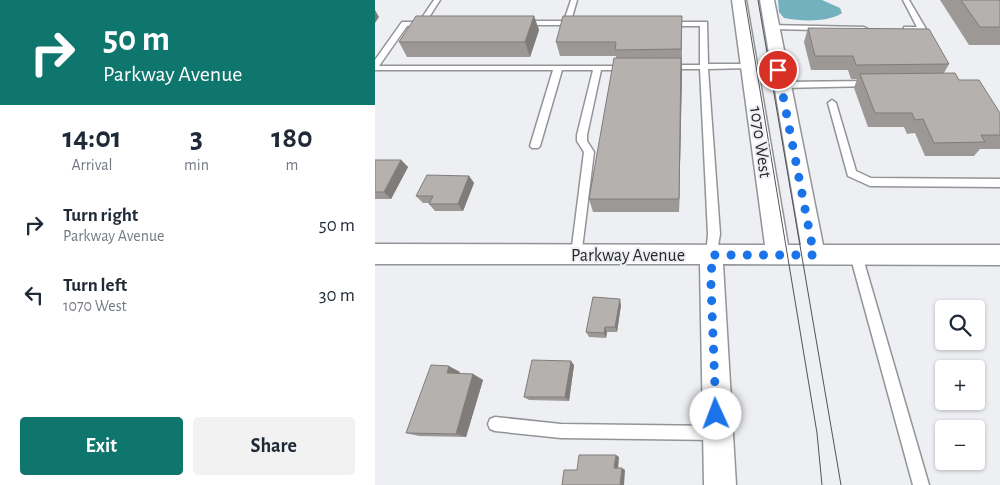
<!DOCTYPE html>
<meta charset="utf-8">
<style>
:root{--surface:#fff;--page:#f2f2f3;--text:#1f2937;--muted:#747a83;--accent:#0f766e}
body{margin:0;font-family:"Alegreya Sans",sans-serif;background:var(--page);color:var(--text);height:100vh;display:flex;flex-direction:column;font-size:19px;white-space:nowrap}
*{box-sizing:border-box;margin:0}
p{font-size:16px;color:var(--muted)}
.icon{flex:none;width:28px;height:28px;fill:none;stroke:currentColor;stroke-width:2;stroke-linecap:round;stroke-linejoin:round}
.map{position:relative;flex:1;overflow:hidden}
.details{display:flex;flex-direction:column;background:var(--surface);width:375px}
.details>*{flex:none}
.hud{background:#0f766e;color:#fff;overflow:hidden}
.tools{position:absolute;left:560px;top:300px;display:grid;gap:10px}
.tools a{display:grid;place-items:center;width:50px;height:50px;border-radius:5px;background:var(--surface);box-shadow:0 1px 4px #0004;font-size:25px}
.pin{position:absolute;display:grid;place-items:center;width:42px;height:42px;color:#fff;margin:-21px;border:2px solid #fff;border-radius:50%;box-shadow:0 1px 5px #0007}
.me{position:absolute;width:55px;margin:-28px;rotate:358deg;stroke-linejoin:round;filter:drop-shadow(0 0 4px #0008)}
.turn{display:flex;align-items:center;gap:18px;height:105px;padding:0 20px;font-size:22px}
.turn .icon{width:65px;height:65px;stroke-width:2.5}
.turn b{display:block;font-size:35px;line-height:42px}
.eta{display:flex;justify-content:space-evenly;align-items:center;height:85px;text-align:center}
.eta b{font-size:30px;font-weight:700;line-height:35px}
.action{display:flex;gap:10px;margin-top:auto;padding:10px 20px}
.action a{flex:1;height:58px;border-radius:5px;background:var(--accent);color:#fff;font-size:20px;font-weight:700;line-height:58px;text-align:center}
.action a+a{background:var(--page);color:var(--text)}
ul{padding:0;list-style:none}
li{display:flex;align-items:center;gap:15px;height:70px;padding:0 20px}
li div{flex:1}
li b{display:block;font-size:19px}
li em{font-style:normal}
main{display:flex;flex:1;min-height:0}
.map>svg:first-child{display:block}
.water{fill:#73b1be}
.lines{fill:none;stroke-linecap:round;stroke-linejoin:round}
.service-casing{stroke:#939498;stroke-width:3}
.minor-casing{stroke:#939498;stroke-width:3}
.service{fill:#fff;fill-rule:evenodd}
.minor{fill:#fff;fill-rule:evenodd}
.tram{stroke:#535356;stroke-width:1}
.wall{fill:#9c9896}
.shaded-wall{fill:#7f7c7a}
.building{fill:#b5b1ae;stroke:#7f7c7a}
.route{stroke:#1a73e8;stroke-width:9;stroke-dasharray:0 16.2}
.labels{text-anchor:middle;stroke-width:4;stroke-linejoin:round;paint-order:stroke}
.street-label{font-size:18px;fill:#29292b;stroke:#edeff3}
</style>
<main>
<section class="details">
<div class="hud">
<div class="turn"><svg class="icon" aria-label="right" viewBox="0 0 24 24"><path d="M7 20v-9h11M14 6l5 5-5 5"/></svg><div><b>50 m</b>Parkway Avenue</div></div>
</div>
<div class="eta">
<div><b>14:01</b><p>Arrival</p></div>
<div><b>3</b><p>min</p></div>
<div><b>180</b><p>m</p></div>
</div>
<ul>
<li><svg class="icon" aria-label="right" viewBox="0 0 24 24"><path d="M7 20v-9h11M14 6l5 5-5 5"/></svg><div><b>Turn right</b><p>Parkway Avenue</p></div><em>50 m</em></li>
<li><svg class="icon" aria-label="left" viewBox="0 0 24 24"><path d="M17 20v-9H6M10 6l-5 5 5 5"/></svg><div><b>Turn left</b><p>1070 West</p></div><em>30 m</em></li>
</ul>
<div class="action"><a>Exit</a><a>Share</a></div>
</section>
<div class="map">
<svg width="625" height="485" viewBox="0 0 625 485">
<rect width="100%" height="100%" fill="#edeff3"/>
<path class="water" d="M403 0H447L465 8 467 13C452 23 426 21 409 18L404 12Z"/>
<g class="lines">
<defs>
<g id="service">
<polygon points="59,0 65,0 51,22 55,22 55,26 32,26 4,66 251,66 255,68 251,70 226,70 212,135 212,141 219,152 206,257 202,259 198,257 196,254 209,152 202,141 202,135 218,70 187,70 165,146 163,148 157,148 155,146 178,70 0,70 0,60 27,22 44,22"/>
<polygon points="196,0 202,0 196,21 201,21 201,25 146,25 142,23 146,21 189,21"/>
<polygon points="528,0 534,0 551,29 550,31 529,31 529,27 542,27"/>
<polygon points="289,22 332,22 333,64 375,64 379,66 375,68 333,69 345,234 341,258 337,260 333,258 331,255 333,234 325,69 292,69 288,67 292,65 325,65 325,26 289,26"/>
<polygon points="393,25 489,27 493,29 489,31 396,29 393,29"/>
<polygon points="495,81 498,82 498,86 406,88 402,85 406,82"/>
<polygon points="457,100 461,103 481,171 496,178 625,179 625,187 495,186 473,176 453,103"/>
<polygon points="481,250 485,252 487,255 554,485 538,485 475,255 477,252"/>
<polygon points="120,417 186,424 342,426 347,428 349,433 347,438 342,440 186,438 120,431 115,429 113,424 115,419"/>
</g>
<polygon id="minor" points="357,0 371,0 413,245 426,245 385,0 399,0 448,245 625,245 625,265 348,264 361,485 329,485 325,264 0,264 0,244 390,245"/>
</defs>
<use href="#service" class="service-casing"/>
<use href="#minor" class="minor-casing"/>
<use href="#service" class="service"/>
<use href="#minor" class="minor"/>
<g class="tram">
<polyline points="370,0 442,433 447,485"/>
<polyline points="383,0 466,485"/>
</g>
</g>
<g class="wall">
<polygon points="565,0 625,0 625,45 594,45"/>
<polygon points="159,16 164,30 155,57 32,57 24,42"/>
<polygon points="307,16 307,72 304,212 218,212 214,199 241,58 241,56 185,56 181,42"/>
<polygon points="433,28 574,64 569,73 584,80 625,113 625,149 605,149 599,156 550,156 540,133 532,134 529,127 493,127 479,88 482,79 476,79 473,70 436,70 429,42"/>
<polygon points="0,160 26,160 33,167 16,199 0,199"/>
<polygon points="94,176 99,183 88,211 60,211 54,204 54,203 48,203 41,196"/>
<polygon points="246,305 242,332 232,332 231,338 214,337 211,332"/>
<polygon points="199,365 194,401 154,400 149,397"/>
<polygon points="85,372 84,374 98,374 108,380 91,437 44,436 31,433"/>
</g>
<g class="shaded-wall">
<polygon points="0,10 4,17 0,23"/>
<polygon points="159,16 164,30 155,57 150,42"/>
<polygon points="306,58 307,72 304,212 304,199"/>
<polygon points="26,160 33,167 16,199 9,192"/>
<polygon points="94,176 99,183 88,211 83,204"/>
<polygon points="245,299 246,305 242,332 240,327"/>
<polygon points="230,327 232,332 231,338 229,333"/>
<polygon points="196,361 199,365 194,401 190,397"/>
<polygon points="74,366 85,372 82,379 72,373"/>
<polygon points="98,374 108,380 91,437 81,434"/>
<polygon points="241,455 244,457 243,470 239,468"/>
<polygon points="247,468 250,470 249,485 245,485"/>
</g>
<g class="building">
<polygon points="586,0 625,0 625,27 605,27"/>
<polygon points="41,16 159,16 150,42 24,42"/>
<polygon points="188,16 307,16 306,49 240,50 241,42 181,42"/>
<polygon points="433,28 554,29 574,64 481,65 478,56 440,56"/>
<polygon points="239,58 306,58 304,199 214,199"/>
<polygon points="580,73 584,80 604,80 625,113 625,135 606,135 610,142 559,143 548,119 540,120 537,113 500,113 485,74"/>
<polygon points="0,160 26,160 9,192 0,192"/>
<polygon points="52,175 94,176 83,204 54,204 58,196 41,196"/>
<polygon points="218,297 245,299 240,327 230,327 229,333 211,332"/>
<polygon points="157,360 196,361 190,397 149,397"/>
<polygon points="56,365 74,366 72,373 98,374 81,434 31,433"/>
<polygon points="204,455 241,455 239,468 247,468 245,485 187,485 189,470 202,470"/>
</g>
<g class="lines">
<polyline class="route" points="341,414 336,284 337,255 439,255 403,70"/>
</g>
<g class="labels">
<g class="street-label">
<text transform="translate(386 142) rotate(82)" y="6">1070 West</text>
<text x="253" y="261">Parkway Avenue</text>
</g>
</g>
</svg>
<div class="tools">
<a><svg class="icon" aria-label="search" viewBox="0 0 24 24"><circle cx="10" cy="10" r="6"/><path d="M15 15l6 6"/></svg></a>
<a>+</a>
<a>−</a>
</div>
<div class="pin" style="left:403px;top:70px;background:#d93025"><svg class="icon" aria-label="arrive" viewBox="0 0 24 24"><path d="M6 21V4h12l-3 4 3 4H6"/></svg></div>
<svg class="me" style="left:341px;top:414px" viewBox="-20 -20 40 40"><circle r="19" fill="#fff"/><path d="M0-13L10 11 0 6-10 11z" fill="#1a73e8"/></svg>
</div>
</main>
